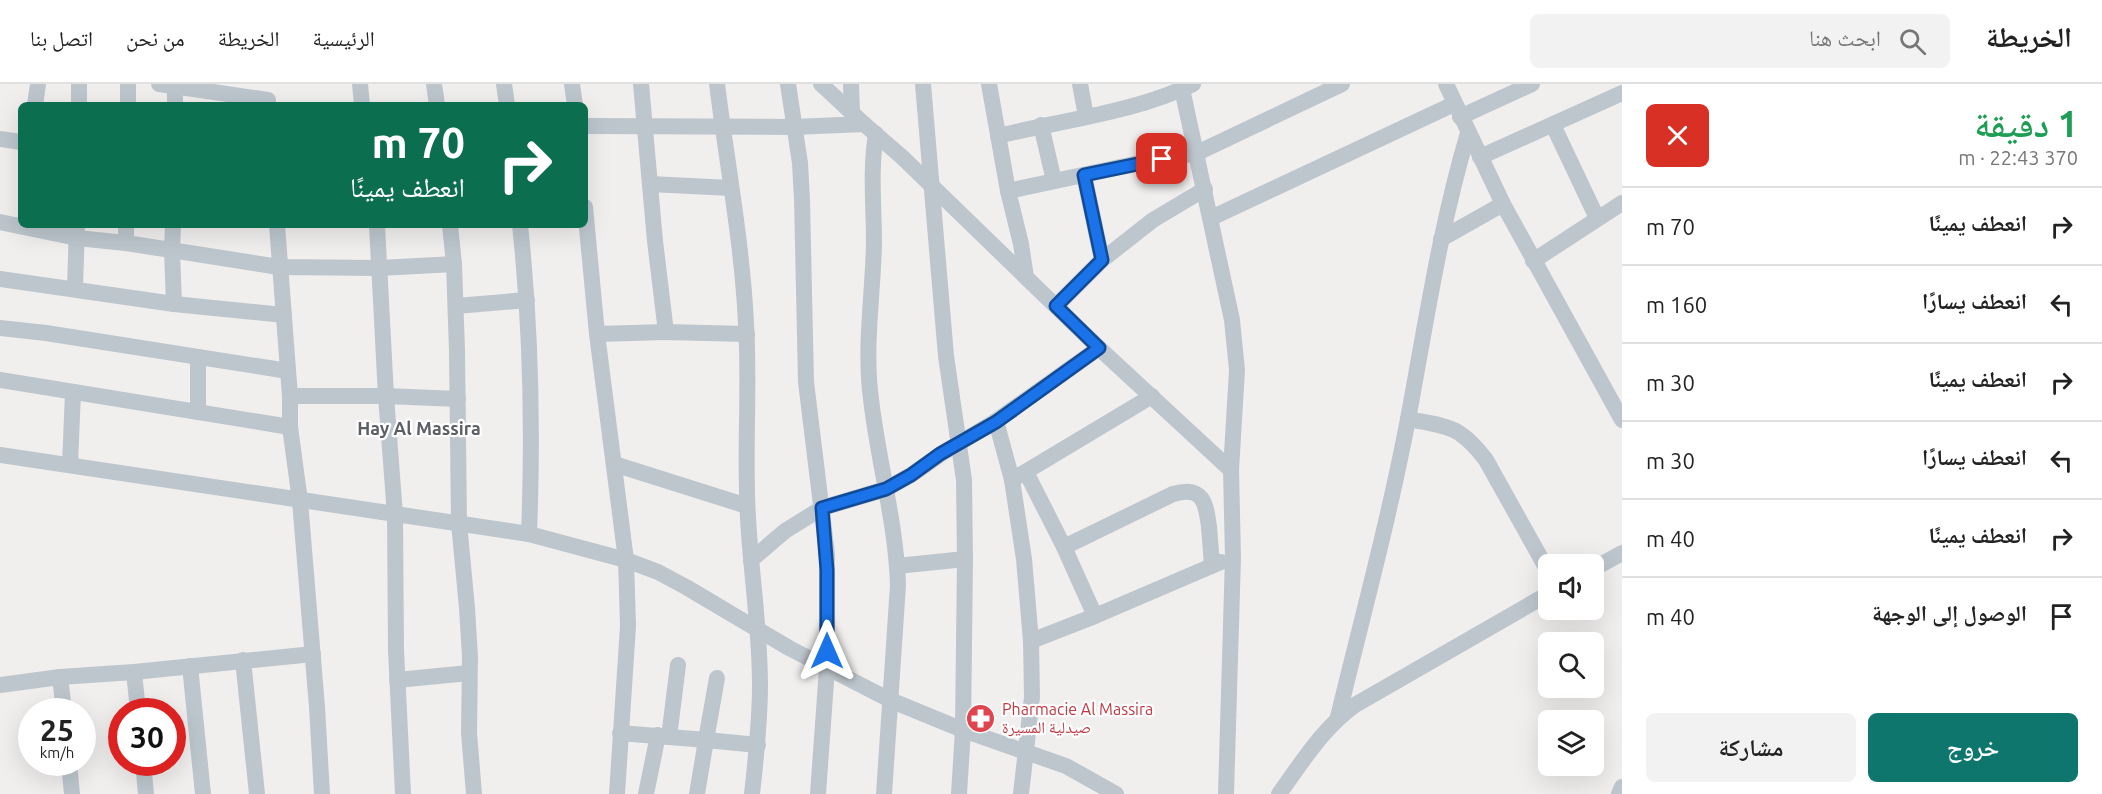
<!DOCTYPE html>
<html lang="ar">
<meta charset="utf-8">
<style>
:root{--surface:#fff;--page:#f2f2f2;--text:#222;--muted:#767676;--line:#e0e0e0;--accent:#0f766e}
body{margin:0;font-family:Ubuntu,"Noto Naskh Arabic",sans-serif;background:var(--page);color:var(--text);direction:rtl;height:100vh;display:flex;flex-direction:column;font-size:22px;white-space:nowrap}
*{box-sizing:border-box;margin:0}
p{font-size:20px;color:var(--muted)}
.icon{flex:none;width:33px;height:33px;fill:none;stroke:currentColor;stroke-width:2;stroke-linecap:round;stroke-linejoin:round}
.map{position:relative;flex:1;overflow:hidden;direction:ltr}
.side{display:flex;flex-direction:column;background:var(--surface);width:480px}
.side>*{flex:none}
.banner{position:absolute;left:18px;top:18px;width:570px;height:126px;border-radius:9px;box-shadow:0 6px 24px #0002;direction:rtl;background:#0b6e4f;color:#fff;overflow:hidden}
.controls{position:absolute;left:1538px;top:470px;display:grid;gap:12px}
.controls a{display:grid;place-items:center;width:66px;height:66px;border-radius:9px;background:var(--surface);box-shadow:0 6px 24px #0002;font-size:30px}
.speed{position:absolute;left:18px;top:614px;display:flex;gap:12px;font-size:30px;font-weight:700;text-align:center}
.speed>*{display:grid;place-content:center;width:78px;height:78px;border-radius:50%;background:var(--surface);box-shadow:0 6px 24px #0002;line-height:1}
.speed small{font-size:15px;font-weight:400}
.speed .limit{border:9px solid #d22;background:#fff;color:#111}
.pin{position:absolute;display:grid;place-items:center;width:51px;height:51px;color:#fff;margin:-26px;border-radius:12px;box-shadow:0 3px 9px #0006}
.me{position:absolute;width:66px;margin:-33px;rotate:0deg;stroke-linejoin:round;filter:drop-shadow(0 0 4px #0008)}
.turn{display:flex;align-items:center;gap:21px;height:126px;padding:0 24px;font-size:27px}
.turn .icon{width:78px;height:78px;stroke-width:2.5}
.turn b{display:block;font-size:42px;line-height:51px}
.round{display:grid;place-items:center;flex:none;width:63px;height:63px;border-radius:9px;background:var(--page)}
.overview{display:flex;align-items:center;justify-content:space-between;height:102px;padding:0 24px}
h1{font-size:36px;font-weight:600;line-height:45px;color:#1e9e55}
.primary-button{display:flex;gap:12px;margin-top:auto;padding:12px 24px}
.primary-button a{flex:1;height:69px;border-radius:9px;background:var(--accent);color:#fff;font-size:24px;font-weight:600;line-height:69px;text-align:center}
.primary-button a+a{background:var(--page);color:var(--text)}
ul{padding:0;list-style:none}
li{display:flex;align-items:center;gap:18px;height:78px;padding:0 24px;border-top:2px solid var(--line)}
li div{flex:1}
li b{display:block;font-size:22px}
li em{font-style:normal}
header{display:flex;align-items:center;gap:36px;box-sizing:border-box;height:84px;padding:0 30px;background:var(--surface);border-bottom:2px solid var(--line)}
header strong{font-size:28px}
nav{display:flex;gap:33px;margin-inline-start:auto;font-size:21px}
.search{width:420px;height:54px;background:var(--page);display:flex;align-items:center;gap:15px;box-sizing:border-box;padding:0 21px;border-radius:9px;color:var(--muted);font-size:22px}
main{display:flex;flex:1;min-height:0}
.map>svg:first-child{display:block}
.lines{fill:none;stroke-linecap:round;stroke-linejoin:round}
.minor{stroke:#bdc6cd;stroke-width:16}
.route-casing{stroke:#114b97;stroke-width:15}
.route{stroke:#1a73e8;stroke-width:10}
.labels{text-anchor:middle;stroke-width:4.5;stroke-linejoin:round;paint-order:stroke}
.health-label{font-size:16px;fill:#be3a42;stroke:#fff;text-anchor:start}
.neighbourhood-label{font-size:18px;font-weight:bold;fill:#5b5f63;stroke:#fff}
</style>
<header>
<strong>الخريطة</strong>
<div class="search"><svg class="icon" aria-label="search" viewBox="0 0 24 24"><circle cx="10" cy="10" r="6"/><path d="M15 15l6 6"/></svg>ابحث هنا</div>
<nav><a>الرئيسية</a><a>الخريطة</a><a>من نحن</a><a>اتصل بنا</a></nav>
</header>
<main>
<section class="side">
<div class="overview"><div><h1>1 دقيقة</h1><p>370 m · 22:43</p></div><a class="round" style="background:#d93025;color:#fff"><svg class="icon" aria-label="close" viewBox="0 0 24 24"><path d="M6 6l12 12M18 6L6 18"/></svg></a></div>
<ul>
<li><svg class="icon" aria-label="right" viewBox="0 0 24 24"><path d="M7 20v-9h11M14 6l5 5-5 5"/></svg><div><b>انعطف يمينًا</b></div><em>70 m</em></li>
<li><svg class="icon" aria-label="left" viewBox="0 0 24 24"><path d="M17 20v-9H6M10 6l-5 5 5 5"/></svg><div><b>انعطف يسارًا</b></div><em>160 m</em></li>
<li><svg class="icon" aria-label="right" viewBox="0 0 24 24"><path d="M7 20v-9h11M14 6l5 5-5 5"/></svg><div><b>انعطف يمينًا</b></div><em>30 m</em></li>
<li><svg class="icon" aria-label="left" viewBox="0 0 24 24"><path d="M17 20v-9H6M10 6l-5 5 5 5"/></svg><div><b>انعطف يسارًا</b></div><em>30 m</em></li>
<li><svg class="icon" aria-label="right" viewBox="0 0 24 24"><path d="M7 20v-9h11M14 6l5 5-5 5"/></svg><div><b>انعطف يمينًا</b></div><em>40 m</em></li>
<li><svg class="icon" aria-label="arrive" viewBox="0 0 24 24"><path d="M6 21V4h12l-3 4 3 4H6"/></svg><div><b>الوصول إلى الوجهة</b></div><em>40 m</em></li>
</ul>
<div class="primary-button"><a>خروج</a><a>مشاركة</a></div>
</section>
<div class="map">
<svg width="1622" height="710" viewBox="0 0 1622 710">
<rect width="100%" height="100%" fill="#f1eeee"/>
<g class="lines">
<g class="minor">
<polyline points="79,0 79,21"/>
<polyline points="159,0 268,16"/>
<polyline points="360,0 362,21"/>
<polyline points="434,0 437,21"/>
<polyline points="504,0 507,21"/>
<polyline points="572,0 575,21"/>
<polyline points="641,0 655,157 666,248"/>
<path d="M717 0C727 80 742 158 746 239 750 304 744 369 748 434 751 490 760 545 760 601 760 638 756 674 752 710"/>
<polyline points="788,0 800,79 802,115 806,298 827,470 827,584 818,710"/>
<polyline points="821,0 864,40"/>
<polyline points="851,0 852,28"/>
<polyline points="923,0 946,272 964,396 965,475 963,646 959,710"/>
<polyline points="989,0 1008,107 1021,160 1026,193"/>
<polyline points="1080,0 1086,32"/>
<polyline points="1181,0 1232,236 1237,286 1231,386 1233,473 1226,710"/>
<polyline points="1446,0 1503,120 1622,336"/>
<polyline points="175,3 175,21"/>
<polyline points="35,21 38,0"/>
<polyline points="128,21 128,0"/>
<polyline points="1460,33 1532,0"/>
<polyline points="1041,41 1054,97"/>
<polyline points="1553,41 1597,134"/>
<polyline points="585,42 794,43 864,40 902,73 1099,264 1231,386"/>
<path d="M876 50C870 86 874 123 874 159 873 211 864 264 871 315 878 377 896 438 898 501L884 710"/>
<path d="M998 52C1063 36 1133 29 1193 0"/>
<polyline points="0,55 21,58"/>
<polyline points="1480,73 1622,9"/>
<polyline points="1084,91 1102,176"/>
<polyline points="650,100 731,104"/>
<polyline points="1008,107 1144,78 1197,69 1342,0"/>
<polyline points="585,123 597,250 626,476 628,542 617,710"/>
<polyline points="1211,134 1454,20"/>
<polyline points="0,138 77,154 126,159 279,183 380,184 454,180"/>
<polyline points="173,141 172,166 174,220"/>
<polyline points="277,141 290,312 290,343 300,417 317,623 322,710"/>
<polyline points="377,141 386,312 395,431 396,566 403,710"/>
<polyline points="450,141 454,180 457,267 459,439 467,524 470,573 469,649 474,710"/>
<path d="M520 141C531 244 533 347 529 450"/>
<polyline points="1441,155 1503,120"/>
<polyline points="126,159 126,141"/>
<polyline points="1533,177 1622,119"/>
<polyline points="0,195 174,220 284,231"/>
<polyline points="75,205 77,141"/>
<polyline points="456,222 527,216"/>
<polyline points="1056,222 1102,176 1153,136 1205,105"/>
<polyline points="0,244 46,249 288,287"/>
<polyline points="597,250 666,248 747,250"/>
<polyline points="0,296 290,343"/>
<polyline points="290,312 386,312 458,315"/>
<polyline points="198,328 198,273"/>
<path d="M1408 335C1449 343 1459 341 1486 376L1548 487"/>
<polyline points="996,337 1012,396 1024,475 1031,557 1032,613 1021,710"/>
<polyline points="0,371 529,450 626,476 658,488 686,503 789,564 890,616 963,646 1066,682 1116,710"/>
<polyline points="614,380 747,422"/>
<polyline points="70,381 73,308"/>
<polyline points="1026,388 1064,463 1095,532"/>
<polyline points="1012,396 1152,312"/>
<path d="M1064 463 1173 410C1203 401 1206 419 1209 443 1210 456 1211 469 1212 481"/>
<polyline points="751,476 785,447 822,424 886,405 911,391 941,370 996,337 1099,264"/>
<polyline points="897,482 965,475"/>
<polyline points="1593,485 1622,469"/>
<polyline points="1031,557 1095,532 1221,478"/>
<polyline points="243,576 257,710"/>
<polyline points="190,582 203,710"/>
<polyline points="134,588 138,627"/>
<polyline points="60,593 64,627"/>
<polyline points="397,596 469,589"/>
<polyline points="0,601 60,593 134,588 313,570"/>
<path d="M1338 633C1362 534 1389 435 1408 335 1426 239 1440 143 1468 49"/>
<polyline points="620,649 706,656 717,594"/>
<polyline points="669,653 678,581"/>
<polyline points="69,678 72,710"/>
<polyline points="143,678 146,710"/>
<polyline points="646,710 658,651"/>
<polyline points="697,710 706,656 758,661"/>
<path d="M1279 710C1302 678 1323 644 1355 621L1548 510"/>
<polyline points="1619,710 1622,703"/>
</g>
</g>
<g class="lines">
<defs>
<polyline id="route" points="827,567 827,486 822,424 886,405 911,391 940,370 996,338 1099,264 1056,222 1102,176 1084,91 1162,75"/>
</defs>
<use href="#route" class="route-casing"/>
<use href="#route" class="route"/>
</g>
<defs>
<symbol id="pharmacy-disc" viewBox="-11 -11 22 22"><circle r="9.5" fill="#e0444e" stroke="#fff"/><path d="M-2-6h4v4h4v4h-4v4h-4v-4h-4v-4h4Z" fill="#fff"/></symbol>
</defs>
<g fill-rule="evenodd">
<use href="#pharmacy-disc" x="964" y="618" width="33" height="33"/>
</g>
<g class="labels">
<g class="health-label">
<text x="1002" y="631">Pharmacie Al Massira<tspan x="1002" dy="18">صيدلية المسيرة</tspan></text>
</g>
<g class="neighbourhood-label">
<text x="419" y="351">Hay Al Massira</text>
</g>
</g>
</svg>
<div class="controls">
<a><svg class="icon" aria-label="sound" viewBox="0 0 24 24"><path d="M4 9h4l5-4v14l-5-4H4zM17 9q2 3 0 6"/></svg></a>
<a><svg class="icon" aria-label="search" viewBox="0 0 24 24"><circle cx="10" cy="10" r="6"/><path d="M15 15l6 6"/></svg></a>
<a><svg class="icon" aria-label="layers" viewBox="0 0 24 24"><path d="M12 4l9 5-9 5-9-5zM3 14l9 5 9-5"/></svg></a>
</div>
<div class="speed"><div>25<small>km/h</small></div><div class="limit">30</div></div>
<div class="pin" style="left:1162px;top:75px;background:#d93025"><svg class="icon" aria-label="arrive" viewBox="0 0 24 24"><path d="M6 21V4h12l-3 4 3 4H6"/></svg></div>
<svg class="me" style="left:827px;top:567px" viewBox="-20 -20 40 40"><path d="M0-17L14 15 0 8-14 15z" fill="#1a73e8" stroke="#fff" stroke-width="4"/></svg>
<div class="banner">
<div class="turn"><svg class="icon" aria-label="right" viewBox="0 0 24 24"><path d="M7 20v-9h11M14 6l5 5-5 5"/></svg><div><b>70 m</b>انعطف يمينًا</div></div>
</div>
</div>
</main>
